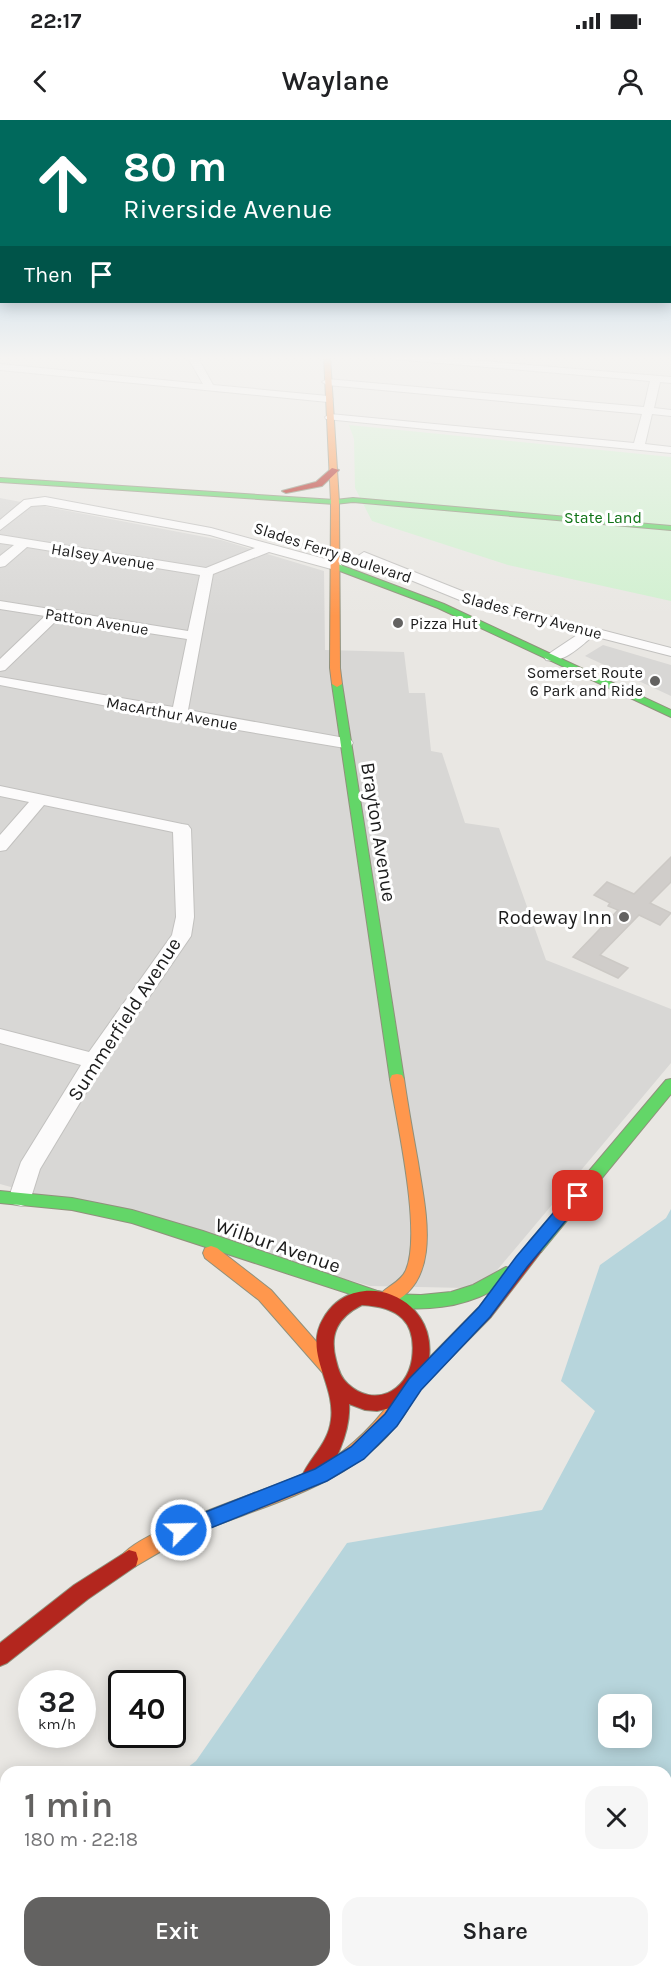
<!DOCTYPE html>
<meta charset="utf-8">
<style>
:root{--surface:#fff;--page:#f6f6f6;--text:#202124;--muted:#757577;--accent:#636261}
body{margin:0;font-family:Karla,sans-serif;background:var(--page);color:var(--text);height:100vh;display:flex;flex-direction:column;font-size:22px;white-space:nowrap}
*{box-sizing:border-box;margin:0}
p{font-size:20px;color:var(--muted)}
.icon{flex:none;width:33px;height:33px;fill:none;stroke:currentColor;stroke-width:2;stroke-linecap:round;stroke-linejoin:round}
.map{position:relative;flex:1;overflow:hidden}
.details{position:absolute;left:0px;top:1646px;width:672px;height:212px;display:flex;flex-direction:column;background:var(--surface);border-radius:18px 18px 0 0;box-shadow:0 3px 15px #0003}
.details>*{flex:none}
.guide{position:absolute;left:0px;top:0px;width:672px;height:183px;box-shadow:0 3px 15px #0003;background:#00695c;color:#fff;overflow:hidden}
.controls{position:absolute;left:598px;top:1574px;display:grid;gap:12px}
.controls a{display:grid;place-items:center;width:54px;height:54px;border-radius:12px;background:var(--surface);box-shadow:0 3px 15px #0003;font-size:30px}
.speed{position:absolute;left:18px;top:1550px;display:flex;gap:12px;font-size:30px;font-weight:700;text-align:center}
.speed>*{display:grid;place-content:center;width:78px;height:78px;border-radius:50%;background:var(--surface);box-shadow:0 3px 15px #0003;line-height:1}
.speed small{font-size:15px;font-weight:400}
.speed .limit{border:3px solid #111;border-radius:9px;background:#fff;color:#111}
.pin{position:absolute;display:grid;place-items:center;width:51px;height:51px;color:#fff;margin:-26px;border-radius:12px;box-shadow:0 3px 9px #0006}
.me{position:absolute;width:66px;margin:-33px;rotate:67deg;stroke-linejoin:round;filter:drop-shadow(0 0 4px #0008)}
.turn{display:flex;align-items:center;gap:21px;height:126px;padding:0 24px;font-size:27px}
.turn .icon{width:78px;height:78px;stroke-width:2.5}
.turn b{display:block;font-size:42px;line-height:51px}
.then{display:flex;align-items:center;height:57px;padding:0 24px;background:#0003;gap:12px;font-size:22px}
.round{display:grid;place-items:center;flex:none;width:63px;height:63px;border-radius:18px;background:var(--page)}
.summary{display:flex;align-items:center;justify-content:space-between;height:102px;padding:0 24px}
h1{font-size:36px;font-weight:600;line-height:45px;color:var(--accent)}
.button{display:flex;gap:12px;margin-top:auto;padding:12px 24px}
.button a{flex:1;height:69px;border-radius:18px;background:var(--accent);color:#fff;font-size:24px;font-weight:600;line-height:69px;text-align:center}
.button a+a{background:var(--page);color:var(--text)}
.status{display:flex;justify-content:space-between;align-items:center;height:42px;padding:0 30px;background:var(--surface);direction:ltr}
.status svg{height:16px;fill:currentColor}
header{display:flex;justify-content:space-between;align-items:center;height:78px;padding:0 24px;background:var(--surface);font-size:27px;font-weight:600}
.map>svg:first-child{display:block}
.residential{fill:#d8d7d5}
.park{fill:#d1f0d0}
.water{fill:#b7d5dc;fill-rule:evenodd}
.building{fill:#d0cdca;stroke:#ccc9c5;stroke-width:1.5}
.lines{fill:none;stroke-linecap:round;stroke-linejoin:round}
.street-casing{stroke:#c2c1bf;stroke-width:2}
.fast-casing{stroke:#90917c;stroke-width:2}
.slow-casing{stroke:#90917c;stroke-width:2}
.jam-casing{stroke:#90917c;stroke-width:2}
.street{fill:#fcfbfb;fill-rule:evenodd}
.fast{fill:#63d668;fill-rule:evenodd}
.slow{fill:#ff974d;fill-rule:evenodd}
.jam{fill:#b3261e;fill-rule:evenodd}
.route{fill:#1a73e8;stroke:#114b97;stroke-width:1.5}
.poi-dot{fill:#636261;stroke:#fff;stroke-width:2}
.labels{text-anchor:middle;stroke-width:6;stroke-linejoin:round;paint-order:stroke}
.far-park-label{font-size:16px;fill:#0f7316;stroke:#fff}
.far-street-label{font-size:16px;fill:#1b1b1b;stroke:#fff}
.far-poi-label{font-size:16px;fill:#1b1b1b;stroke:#fff;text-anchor:start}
.street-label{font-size:20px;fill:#1b1b1b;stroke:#fff}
.poi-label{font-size:20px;fill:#1b1b1b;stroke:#fff;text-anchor:end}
</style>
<div class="status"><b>22:17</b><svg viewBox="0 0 49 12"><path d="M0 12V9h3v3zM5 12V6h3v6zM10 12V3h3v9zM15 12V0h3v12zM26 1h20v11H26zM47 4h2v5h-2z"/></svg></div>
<header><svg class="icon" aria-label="back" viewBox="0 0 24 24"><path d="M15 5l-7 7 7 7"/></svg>Waylane<svg class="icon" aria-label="person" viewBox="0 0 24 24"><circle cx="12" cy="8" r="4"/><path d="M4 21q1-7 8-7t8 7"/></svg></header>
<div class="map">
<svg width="671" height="1856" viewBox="0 0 671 1856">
<rect width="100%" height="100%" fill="#e9e7e3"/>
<g class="residential">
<polygon points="0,378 221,420 324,451 325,530 404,532 409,573 425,573 431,631 442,633 465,703 499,708 546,840 671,889 671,943 493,1155 467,1168 370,1166 0,1064"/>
<polygon points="603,525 671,545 671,576 585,536"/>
</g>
<polygon class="park" points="349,305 671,337 671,481 508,445 372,401 355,368 354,319"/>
<path class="water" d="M671 1089V1856H0V1798L6 1793V1851H666V1652L183 1651 196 1641 347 1423 542 1390 595 1291 561 1261 600 1145 666 1098ZM609 1584H642V1617H609Z"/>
<polygon class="building" points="671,737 671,762 650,783 671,793 660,805 639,795 600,835 628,848 618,858 573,837 618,790 608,786 610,783 594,775 607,762 634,774"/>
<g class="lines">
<defs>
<g id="street">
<polygon points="187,236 197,236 213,265 328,276 333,279 328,282 0,250 0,244 203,264"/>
<polygon points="388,236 423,236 671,257 671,263 660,262 654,288 671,290 671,296 652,294 645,324 671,327 671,333 326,299 325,297 330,294 634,323 642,294 327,265 322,262 327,259 644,287 650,261 393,239"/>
<polygon points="45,377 211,408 340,443 342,446 335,450 269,432 213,454 188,590 345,618 351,620 353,623 351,626 345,628 179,600 0,565 0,557 173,587 187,519 58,499 5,550 0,551 0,539 45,496 0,489 0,481 188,511 200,455 27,427 5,446 0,447 0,436 14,425 0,423 0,415 206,448 255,428 210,415 45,385 31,386 0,410 0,400 24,380"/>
<path d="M364 432 482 479 671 528V536L593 516C581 526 563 544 546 540L544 537 580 513 472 485 359 439 358 436Z"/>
<polygon points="0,666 182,704 188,705 191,709 194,797 191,816 102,946 40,1049 29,1084 21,1086 13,1084 9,1077 21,1042 81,945 0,923 0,909 89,932 172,815 176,797 173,712 44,685 6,730 0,731 0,715 29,682 0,676"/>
</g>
<g id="fast">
<polygon points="0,358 335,380 353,378 671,406 671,410 353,382 335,384 0,362"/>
<polygon points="335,443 444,484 671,590 671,597 438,488 332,448 332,444"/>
<polygon points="337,561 342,564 404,959 402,963 392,963 390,959 332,564"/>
<polygon points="671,959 671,974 541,1132 535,1133 529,1132 527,1127 529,1122 666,960"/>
<path d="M0 1071 72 1078 132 1090 203 1111 386 1174 421 1175 451 1172 473 1165 506 1147 512 1149 514 1154C510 1162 500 1167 492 1171 459 1188 426 1191 390 1187L132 1103 72 1090 0 1083Z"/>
</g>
<g id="slow">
<polygon points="324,236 330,236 339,382 340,548 342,564 337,567 332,564 330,548 331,382"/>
<path d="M397 954 402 955 404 959C408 987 413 1014 418 1042 425 1089 445 1165 385 1186L379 1184 377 1179C383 1167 400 1164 406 1150 422 1112 397 1003 390 959L392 955Z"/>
<polygon points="211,1126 217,1128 271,1170 335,1243 337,1248 335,1253 329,1256 323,1253 259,1180 205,1138 203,1133 205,1128"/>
<path d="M408 1264 414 1266 417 1272C378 1356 286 1378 209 1408 183 1418 159 1432 136 1446L129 1448 122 1446 120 1439C132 1410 285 1366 321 1346 355 1326 380 1299 402 1266Z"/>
</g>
<g id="jam">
<polygon points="332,348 339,350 322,366 286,373 282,371 316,362"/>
<path d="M535 1121 541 1122 543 1127 541 1132 491 1197 414 1275 395 1287 377 1291 365 1290 349 1284C351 1308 335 1355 311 1365L305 1362 302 1356C311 1336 328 1324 331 1300 336 1264 303 1233 323 1199 353 1145 437 1174 429 1238L479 1187 529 1122ZM362 1185C398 1187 417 1201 412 1239 407 1272 374 1288 348 1264 341 1258 338 1249 336 1240 329 1214 338 1197 362 1185Z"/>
<polygon points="129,1430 136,1432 138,1439 136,1446 88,1479 7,1543 0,1546 0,1523 74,1465"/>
</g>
</defs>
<use href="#street" class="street-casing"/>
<use href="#fast" class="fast-casing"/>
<use href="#slow" class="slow-casing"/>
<use href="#jam" class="jam-casing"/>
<use href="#street" class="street"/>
<use href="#fast" class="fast"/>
<use href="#slow" class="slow"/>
<use href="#jam" class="jam"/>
</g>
<linearGradient id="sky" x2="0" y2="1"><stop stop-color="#94c1e3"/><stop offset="0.48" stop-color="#f5f4f2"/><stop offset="1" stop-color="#f5f4f2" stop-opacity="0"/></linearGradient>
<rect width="671" height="496" fill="url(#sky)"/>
<polygon class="route" points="578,1069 583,1071 585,1076 583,1080 527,1147 490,1197 421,1270 397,1306 364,1339 327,1361 181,1420 175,1417 172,1410 175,1404 315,1349 351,1327 385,1294 409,1259 479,1187 516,1137 572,1071"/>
<g class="poi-dot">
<circle cx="398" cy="503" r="6"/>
<circle cx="655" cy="561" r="6"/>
<circle cx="624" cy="797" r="6"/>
</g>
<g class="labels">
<g class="far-park-label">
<text x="603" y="403">State Land</text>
</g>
<g class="far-street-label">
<text transform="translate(333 432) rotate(18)" y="6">Slades Ferry Boulevard</text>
<text transform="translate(103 436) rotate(9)" y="6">Halsey Avenue</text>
<text transform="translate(532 495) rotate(15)" y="6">Slades Ferry Avenue</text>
<text transform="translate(97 501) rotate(9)" y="6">Patton Avenue</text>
<text transform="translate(172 593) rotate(10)" y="6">MacArthur Avenue</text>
</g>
<g class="far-poi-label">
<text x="410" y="509">Pizza Hut</text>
<text x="643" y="558" text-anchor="end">Somerset Route<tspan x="643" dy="18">6 Park and Ride</tspan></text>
</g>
<g class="street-label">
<text transform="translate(379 712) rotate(81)" y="7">Brayton Avenue</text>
<text transform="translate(124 899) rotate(-57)" y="7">Summerfield Avenue</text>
<text transform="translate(278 1125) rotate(19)" y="7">Wilbur Avenue</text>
</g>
<g class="poi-label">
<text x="612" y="804">Rodeway Inn</text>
</g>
</g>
</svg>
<div class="controls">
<a><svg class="icon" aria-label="sound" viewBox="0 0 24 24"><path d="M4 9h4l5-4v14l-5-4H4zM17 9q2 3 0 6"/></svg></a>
</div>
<div class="speed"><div>32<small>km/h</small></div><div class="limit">40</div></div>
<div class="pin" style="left:578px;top:1076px;background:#d93025"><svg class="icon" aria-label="arrive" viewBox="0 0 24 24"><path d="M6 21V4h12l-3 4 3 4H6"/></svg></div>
<svg class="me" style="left:181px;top:1410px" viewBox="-20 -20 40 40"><circle r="17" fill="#1a73e8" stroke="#fff" stroke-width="3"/><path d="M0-11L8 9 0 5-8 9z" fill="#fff"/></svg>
<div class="guide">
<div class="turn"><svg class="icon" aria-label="ahead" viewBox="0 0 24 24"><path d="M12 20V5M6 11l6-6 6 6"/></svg><div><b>80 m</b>Riverside Avenue</div></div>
<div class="then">Then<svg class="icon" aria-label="arrive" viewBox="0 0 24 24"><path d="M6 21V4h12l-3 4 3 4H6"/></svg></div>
</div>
<section class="details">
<div class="summary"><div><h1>1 min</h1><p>180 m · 22:18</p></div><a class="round"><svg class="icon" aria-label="close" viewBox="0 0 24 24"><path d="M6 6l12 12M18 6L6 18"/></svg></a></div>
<div class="button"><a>Exit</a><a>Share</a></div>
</section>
</div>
